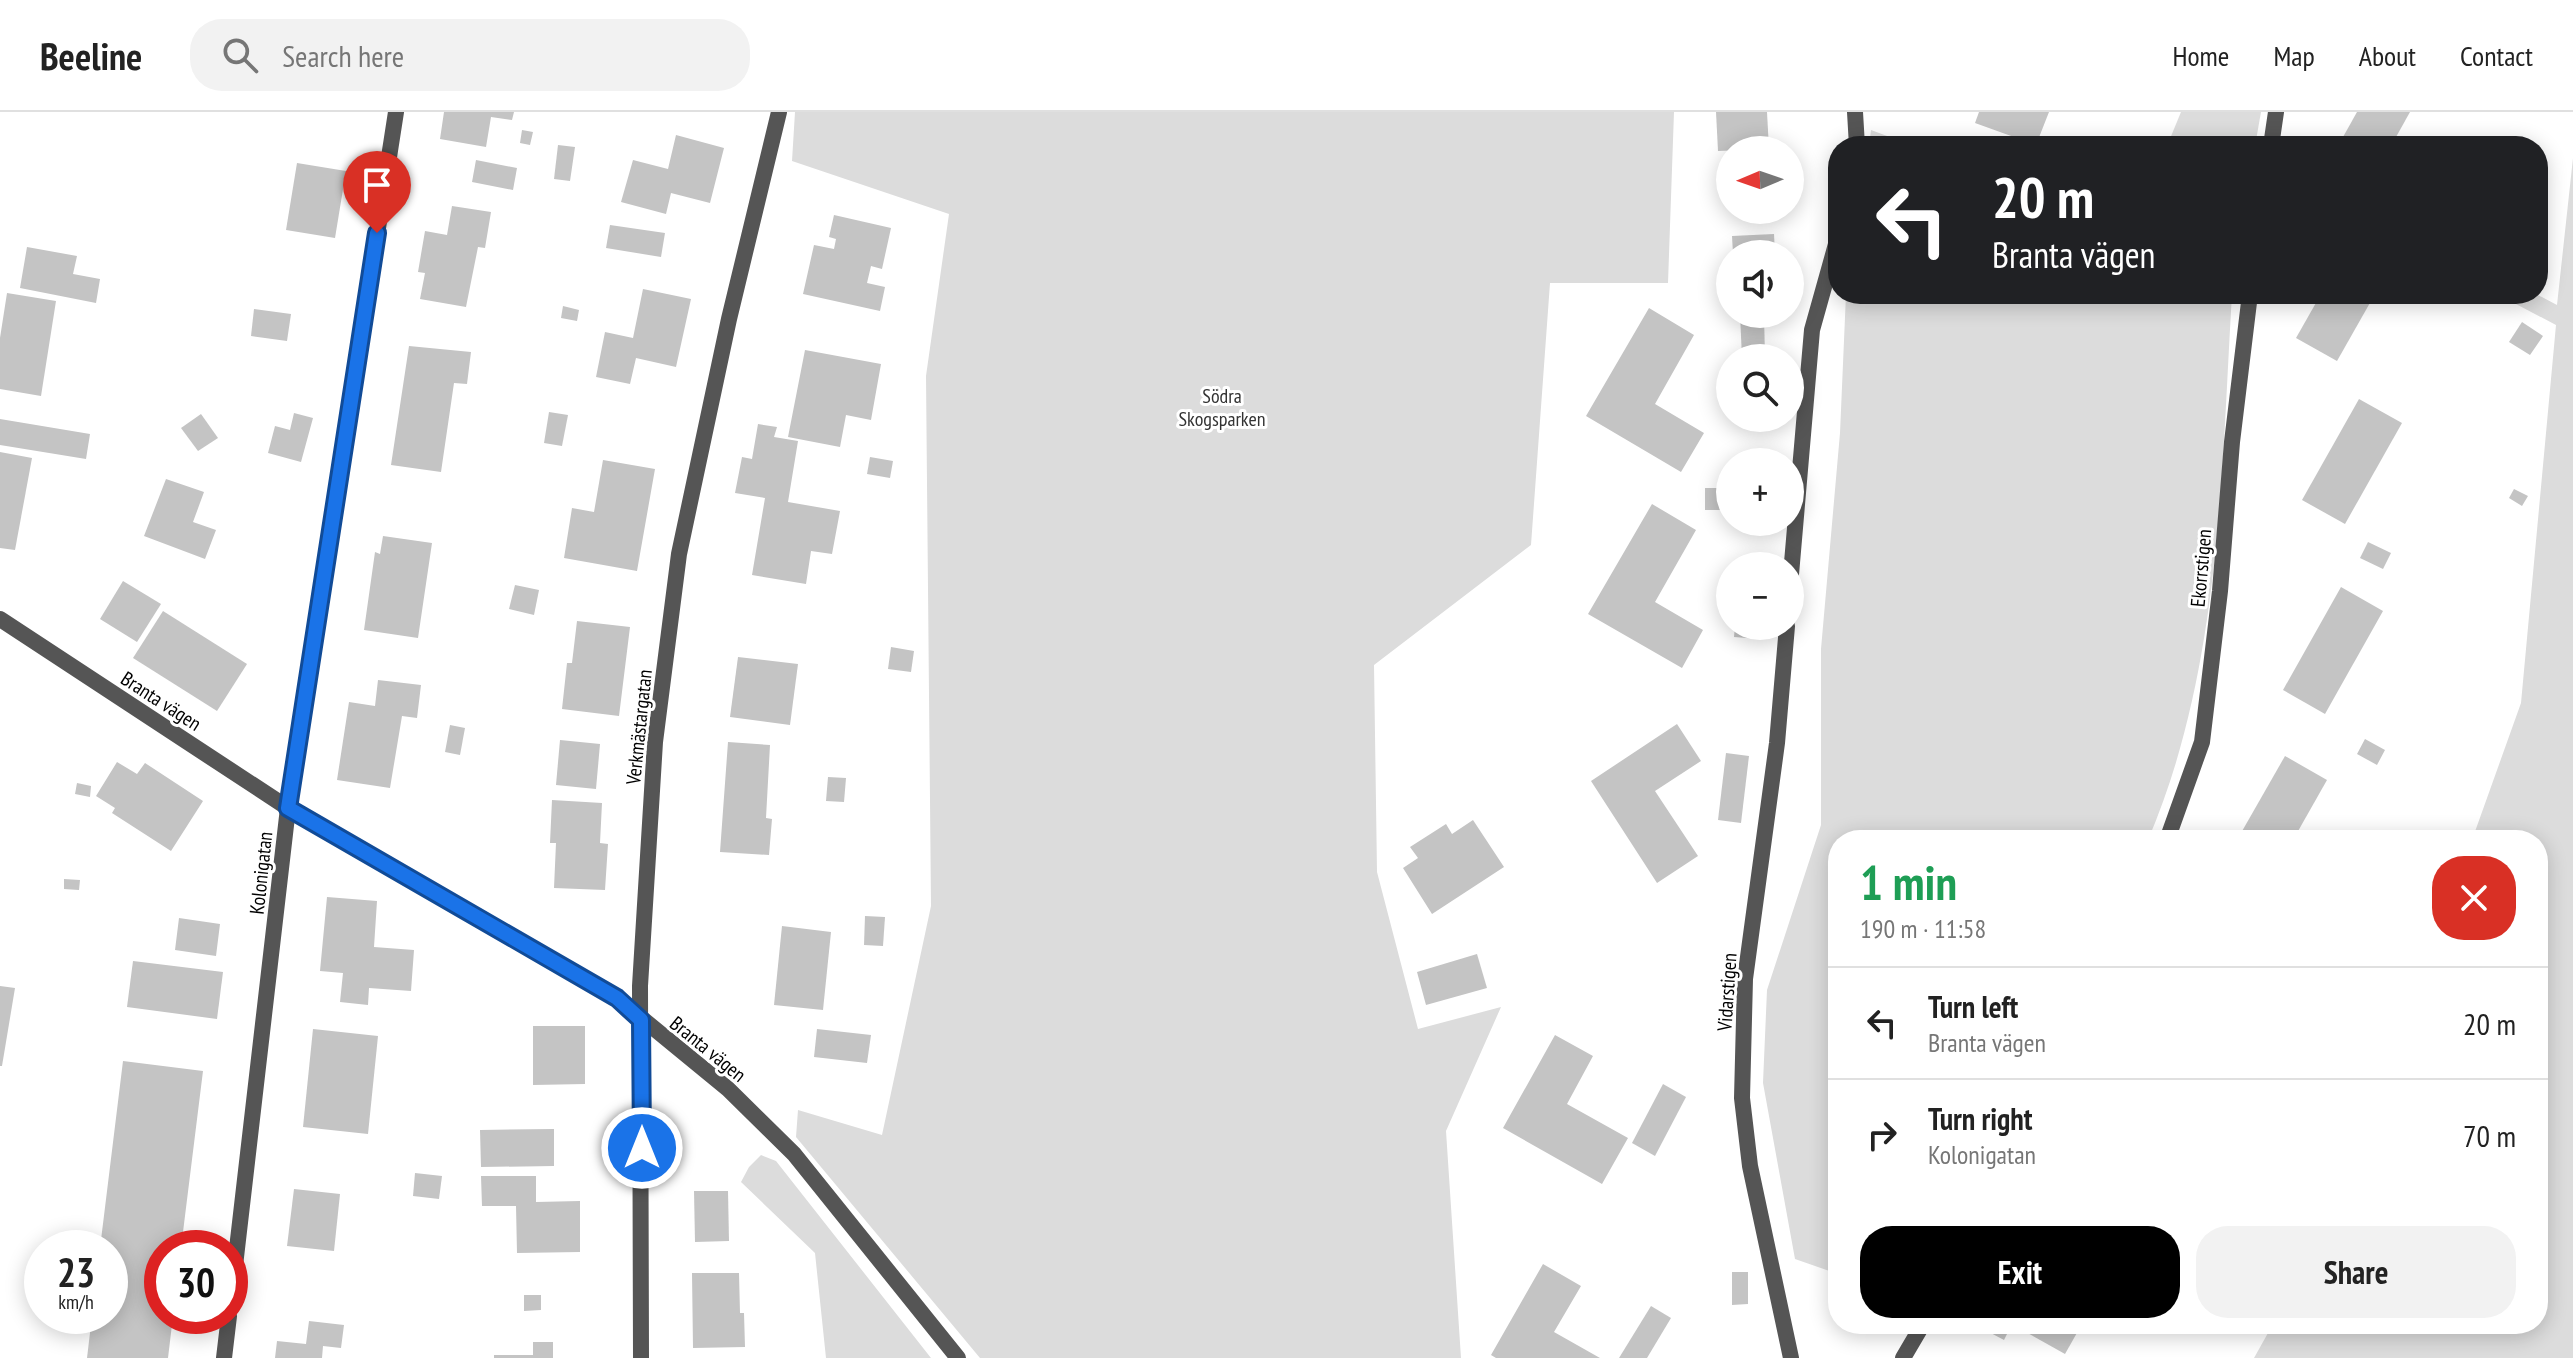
<!DOCTYPE html>
<meta charset="utf-8">
<style>
:root{--surface:#fff;--page:#f2f2f2;--text:#222;--muted:#767676;--line:#e0e0e0;--accent:#000}
body{margin:0;font-family:"PT Sans Narrow",sans-serif;background:var(--page);color:var(--text);height:100vh;display:flex;flex-direction:column;font-size:30px;white-space:nowrap}
*{box-sizing:border-box;margin:0}
p{font-size:26px;color:var(--muted)}
.icon{flex:none;width:44px;height:44px;fill:none;stroke:currentColor;stroke-width:2;stroke-linecap:round;stroke-linejoin:round}
.map{position:relative;flex:1;overflow:hidden}
.sheet{position:absolute;left:1828px;top:718px;width:720px;height:504px;display:flex;flex-direction:column;background:var(--surface);border-radius:32px;box-shadow:0 4px 20px #0003}
.sheet>*{flex:none}
.hud{position:absolute;left:1828px;top:24px;width:720px;height:168px;border-radius:32px;box-shadow:0 4px 20px #0003;background:#202124;color:#fff;overflow:hidden}
.needle{width:52px;rotate:268deg}
.controls{position:absolute;left:1716px;top:24px;display:grid;gap:16px}
.controls a{display:grid;place-items:center;width:88px;height:88px;border-radius:50%;background:var(--surface);box-shadow:0 4px 20px #0003;font-size:40px}
.speed{position:absolute;left:24px;top:1118px;display:flex;gap:16px;font-size:40px;font-weight:700;text-align:center}
.speed>*{display:grid;place-content:center;width:104px;height:104px;border-radius:50%;background:var(--surface);box-shadow:0 4px 20px #0003;line-height:1}
.speed small{font-size:20px;font-weight:400}
.speed .limit{border:12px solid #d22;background:#fff;color:#111}
.pin{position:absolute;display:grid;place-items:center;width:68px;height:68px;color:#fff;margin:-82px -34px;border-radius:50% 50% 50% 0;rotate:-45deg;box-shadow:0 0 8px #0007}
.pin .icon{rotate:45deg}
.me{position:absolute;width:88px;margin:-44px;rotate:0deg;stroke-linejoin:round;filter:drop-shadow(0 0 6px #0008)}
.turn{display:flex;align-items:center;gap:28px;height:168px;padding:0 32px;font-size:36px}
.turn .icon{width:104px;height:104px;stroke-width:2.5}
.turn b{display:block;font-size:56px;line-height:68px}
.round{display:grid;place-items:center;flex:none;width:84px;height:84px;border-radius:32px;background:var(--page)}
.overview{display:flex;align-items:center;justify-content:space-between;height:136px;padding:0 32px}
h1{font-size:48px;font-weight:700;line-height:60px;color:#1e9e55}
.cta{display:flex;gap:16px;margin-top:auto;padding:16px 32px}
.cta a{flex:1;height:92px;border-radius:32px;background:var(--accent);color:#fff;font-size:32px;font-weight:700;line-height:92px;text-align:center}
.cta a+a{background:var(--page);color:var(--text)}
ul{padding:0;list-style:none}
li{display:flex;align-items:center;gap:24px;height:112px;padding:0 32px;border-top:2px solid var(--line)}
li div{flex:1}
li b{display:block;font-size:30px}
li em{font-style:normal}
header{display:flex;align-items:center;gap:48px;box-sizing:border-box;height:112px;padding:0 40px;background:var(--surface);border-bottom:2px solid var(--line)}
header strong{font-size:38px}
nav{display:flex;gap:44px;margin-inline-start:auto;font-size:28px}
.search{width:560px;height:72px;background:var(--page);display:flex;align-items:center;gap:20px;box-sizing:border-box;padding:0 28px;border-radius:32px;color:var(--muted);font-size:30px}
.map>svg:first-child{display:block}
.green{fill:#dcdcdc}
.building{fill:#c4c4c4}
.lines{fill:none;stroke-linecap:round;stroke-linejoin:round}
.street{stroke:#555;stroke-width:16}
.route-casing{stroke:#114b97;stroke-width:20}
.route{stroke:#1a73e8;stroke-width:14}
.labels{text-anchor:middle;stroke-width:6;stroke-linejoin:round;paint-order:stroke}
.park-label{font-size:20px;fill:#333;stroke:#fff}
.street-label{font-size:20px;fill:#000;stroke:#fff}
</style>
<header>
<strong>Beeline</strong>
<div class="search"><svg class="icon" aria-label="search" viewBox="0 0 24 24"><circle cx="10" cy="10" r="6"/><path d="M15 15l6 6"/></svg>Search here</div>
<nav><a>Home</a><a>Map</a><a>About</a><a>Contact</a></nav>
</header>
<div class="map">
<svg width="2573" height="1246" viewBox="0 0 2573 1246">
<rect width="100%" height="100%" fill="#fff"/>
<g class="green">
<polygon points="795,0 1674,0 1668,171 1550,171 1531,433 1374,553 1377,760 1418,917 1501,895 1446,1019 1461,1246 980,1246 796,1025 798,998 882,1023 931,794 926,264 949,102 792,49"/>
<polygon points="2181,0 2261,0 2255,34 2167,34"/>
<polygon points="1871,18 1914,34 1869,34"/>
<polygon points="2573,46 2573,1246 2254,1246 2273,1212 2538,1212 2538,728 2472,728 2521,591 2556,213 2497,182 2536,182 2557,193"/>
<path d="M1846 182H2232C2221 365 2221 557 2148 728H1838V1162L1795 1147 1763 971 1767 878 1821 713V537L1840 321Z"/>
<polygon points="761,1043 776,1049 931,1246 826,1246 815,1141 741,1070 749,1055"/>
</g>
<g class="building">
<polygon points="444,0 514,0 512,8 491,5 486,35 440,27"/>
<polygon points="1716,0 1767,0 1769,37 1718,39"/>
<polygon points="1979,0 2049,0 2036,33 1975,11"/>
<polygon points="2357,0 2410,0 2391,34 2338,34"/>
<polygon points="522,18 533,20 530,33 520,31"/>
<polygon points="676,23 724,36 710,91 671,81 666,102 621,90 633,48 668,57"/>
<polygon points="558,33 575,35 570,69 554,67"/>
<polygon points="476,48 517,56 513,78 472,70"/>
<polygon points="297,51 346,59 335,126 286,118"/>
<polygon points="452,94 491,100 485,136 478,135 466,195 420,187 425,161 418,160 425,119 447,123"/>
<polygon points="834,103 891,116 882,157 871,154 867,171 885,175 880,199 803,182 814,133 834,137 836,127 829,125"/>
<polygon points="610,113 665,121 661,145 606,136"/>
<polygon points="1774,122 1775,142 1733,142 1732,124"/>
<polygon points="27,135 77,144 73,162 100,167 96,191 20,176"/>
<polygon points="643,177 691,187 676,255 636,246 630,272 596,265 605,220 633,226"/>
<polygon points="7,181 56,189 41,284 0,277 0,226"/>
<polygon points="2321,182 2375,182 2337,249 2296,226"/>
<polygon points="563,194 579,198 577,209 561,206"/>
<polygon points="1649,196 1694,223 1655,292 1704,321 1681,360 1586,304"/>
<polygon points="254,197 291,202 287,229 251,224"/>
<polygon points="1740,202 1764,202 1765,246 1742,246"/>
<polygon points="2522,210 2543,224 2530,243 2509,230"/>
<polygon points="409,234 471,240 467,272 454,271 441,360 391,353"/>
<polygon points="805,238 881,252 871,308 846,303 840,335 788,325"/>
<polygon points="2359,287 2402,311 2345,412 2302,388"/>
<polygon points="549,300 568,303 562,334 544,331"/>
<polygon points="294,301 313,306 301,350 268,341 275,314 290,318"/>
<polygon points="201,302 218,326 198,339 181,316"/>
<polygon points="0,307 90,322 86,347 0,333"/>
<polygon points="758,312 777,315 774,325 798,329 788,390 840,399 832,442 811,439 806,472 752,463 765,386 735,381 742,345 752,347"/>
<polygon points="0,340 32,346 15,438 0,436"/>
<polygon points="870,345 893,349 890,366 867,362"/>
<polygon points="603,348 655,357 637,459 564,446 572,396 594,400"/>
<polygon points="166,367 204,380 193,410 216,418 205,447 144,424"/>
<rect x="1705" y="376" width="25" height="22"/>
<polygon points="2514,377 2528,384 2522,394 2509,386"/>
<polygon points="1652,392 1696,418 1655,490 1703,518 1682,556 1588,502"/>
<polygon points="383,424 432,431 418,526 364,518 375,440 380,442"/>
<polygon points="2368,430 2391,441 2383,457 2360,446"/>
<polygon points="123,469 161,492 137,530 100,507"/>
<polygon points="515,473 539,478 534,503 509,497"/>
<polygon points="2341,475 2383,499 2325,602 2283,578"/>
<polygon points="163,499 247,552 217,599 133,546"/>
<polygon points="577,509 630,515 619,604 562,597 567,551 572,551"/>
<polygon points="1735,514 1761,514 1760,527 1734,525"/>
<polygon points="891,535 914,539 911,560 888,557"/>
<polygon points="738,545 798,552 790,613 730,605"/>
<polygon points="378,568 421,573 417,606 402,604 390,676 337,668 349,590 375,594"/>
<polygon points="1677,612 1701,649 1655,679 1698,744 1657,771 1591,669"/>
<polygon points="450,613 465,616 460,643 445,640"/>
<polygon points="2365,627 2385,638 2377,653 2357,642"/>
<polygon points="560,628 600,632 596,677 556,673"/>
<polygon points="728,630 770,633 766,706 772,707 769,743 720,740"/>
<polygon points="1726,641 1749,644 1741,711 1718,708"/>
<polygon points="2285,644 2327,668 2293,728 2237,728"/>
<polygon points="117,650 137,662 145,651 203,689 171,739 112,701 115,696 96,684"/>
<polygon points="828,665 846,666 844,690 826,689"/>
<polygon points="77,671 91,674 90,685 75,682"/>
<polygon points="552,688 602,691 600,731 608,732 605,778 554,776 556,731 550,731"/>
<polygon points="1473,708 1504,755 1432,802 1403,756 1418,746 1410,735 1446,712 1452,722"/>
<polygon points="64,767 80,768 79,778 64,777"/>
<polygon points="327,785 377,789 374,835 414,838 411,879 369,876 368,893 340,890 343,861 320,859"/>
<polygon points="865,804 885,805 883,834 864,833"/>
<polygon points="179,806 220,812 216,844 175,838"/>
<polygon points="782,814 831,820 823,898 774,893"/>
<polygon points="1477,842 1487,876 1426,893 1417,860"/>
<polygon points="133,849 223,860 217,907 127,895"/>
<polygon points="0,874 15,876 2,954 0,954"/>
<polygon points="533,914 585,914 585,972 533,973"/>
<polygon points="313,917 378,924 368,1022 303,1015"/>
<polygon points="817,917 871,923 867,951 814,945"/>
<polygon points="1555,923 1593,944 1567,992 1628,1026 1602,1072 1503,1016"/>
<polygon points="123,949 203,959 181,1136 162,1136 162,1204 173,1204 168,1246 87,1246 92,1204 110,1204 110,1136 100,1136"/>
<polygon points="1663,972 1686,985 1655,1044 1632,1031"/>
<polygon points="554,1017 554,1054 481,1055 480,1018"/>
<polygon points="415,1061 442,1064 439,1087 413,1084"/>
<polygon points="481,1064 536,1064 536,1090 580,1089 580,1140 517,1141 516,1094 482,1094"/>
<polygon points="294,1077 340,1082 334,1139 287,1134"/>
<polygon points="694,1079 728,1079 729,1129 695,1130"/>
<polygon points="1543,1152 1581,1174 1554,1220 1600,1246 1496,1246 1491,1243"/>
<polygon points="1732,1160 1748,1160 1748,1192 1732,1193"/>
<polygon points="692,1161 739,1161 740,1201 744,1201 745,1235 693,1236"/>
<polygon points="524,1183 541,1183 541,1198 524,1199"/>
<polygon points="1651,1194 1671,1206 1647,1246 1619,1246"/>
<polygon points="309,1209 344,1213 341,1236 323,1234 322,1246 275,1246 277,1229 306,1232"/>
<polygon points="1991,1212 1997,1212 2009,1218 2004,1228 1987,1219"/>
<polygon points="2028,1212 2082,1212 2065,1242 2024,1219"/>
<polygon points="533,1230 553,1230 553,1246 494,1246 494,1243 533,1243"/>
</g>
<g class="lines">
<g class="street">
<polyline points="1855,0 1857,34"/>
<polyline points="2271,34 2276,0"/>
<polyline points="1790,474 1812,218 1838,125"/>
<polyline points="0,507 288,696 617,886 728,977 794,1042 958,1246"/>
<polyline points="1787,514 1777,631 1745,867 1742,986 1750,1054 1791,1246"/>
<polyline points="2167,728 2202,630 2220,479 2232,330 2250,182"/>
<polyline points="230,1197 288,696 396,0"/>
<polyline points="224,1246 229,1204"/>
<polyline points="641,1246 640,874 655,630 679,442 729,207 779,0"/>
<polyline points="1903,1246 1923,1212"/>
</g>
</g>
<g class="lines">
<defs>
<polyline id="route" points="377,121 288,696 617,886 641,908 642,1036"/>
</defs>
<use href="#route" class="route-casing"/>
<use href="#route" class="route"/>
</g>
<g class="labels">
<g class="park-label">
<text x="1222" y="291">Södra<tspan x="1222" dy="23">Skogsparken</tspan></text>
</g>
<g class="street-label">
<text transform="translate(2201 456) rotate(-85)" y="7">Ekorrstigen</text>
<text transform="translate(161 589) rotate(33)" y="7">Branta vägen</text>
<text transform="translate(639 615) rotate(-84)" y="7">Verkmästargatan</text>
<text transform="translate(261 761) rotate(-84)" y="7">Kolonigatan</text>
<text transform="translate(1727 880) rotate(-86)" y="7">Vidarstigen</text>
<text transform="translate(708 937) rotate(39)" y="7">Branta vägen</text>
</g>
</g>
</svg>
<div class="controls">
<a><svg class="needle" viewBox="-14 -14 28 28"><path d="M0-13l5 13h-10z" fill="#e53935"/><path d="M0 13l5-13h-10z" fill="#767676"/></svg></a>
<a><svg class="icon" aria-label="sound" viewBox="0 0 24 24"><path d="M4 9h4l5-4v14l-5-4H4zM17 9q2 3 0 6"/></svg></a>
<a><svg class="icon" aria-label="search" viewBox="0 0 24 24"><circle cx="10" cy="10" r="6"/><path d="M15 15l6 6"/></svg></a>
<a>+</a>
<a>−</a>
</div>
<div class="speed"><div>23<small>km/h</small></div><div class="limit">30</div></div>
<div class="pin" style="left:377px;top:121px;background:#d93025"><svg class="icon" aria-label="arrive" viewBox="0 0 24 24"><path d="M6 21V4h12l-3 4 3 4H6"/></svg></div>
<svg class="me" style="left:642px;top:1036px" viewBox="-20 -20 40 40"><circle r="17" fill="#1a73e8" stroke="#fff" stroke-width="3"/><path d="M0-11L8 9 0 5-8 9z" fill="#fff"/></svg>
<div class="hud">
<div class="turn"><svg class="icon" aria-label="left" viewBox="0 0 24 24"><path d="M17 20v-9H6M10 6l-5 5 5 5"/></svg><div><b>20 m</b>Branta vägen</div></div>
</div>
<section class="sheet">
<div class="overview"><div><h1>1 min</h1><p>190 m · 11:58</p></div><a class="round" style="background:#d93025;color:#fff"><svg class="icon" aria-label="close" viewBox="0 0 24 24"><path d="M6 6l12 12M18 6L6 18"/></svg></a></div>
<ul>
<li><svg class="icon" aria-label="left" viewBox="0 0 24 24"><path d="M17 20v-9H6M10 6l-5 5 5 5"/></svg><div><b>Turn left</b><p>Branta vägen</p></div><em>20 m</em></li>
<li><svg class="icon" aria-label="right" viewBox="0 0 24 24"><path d="M7 20v-9h11M14 6l5 5-5 5"/></svg><div><b>Turn right</b><p>Kolonigatan</p></div><em>70 m</em></li>
</ul>
<div class="cta"><a>Exit</a><a>Share</a></div>
</section>
</div>
